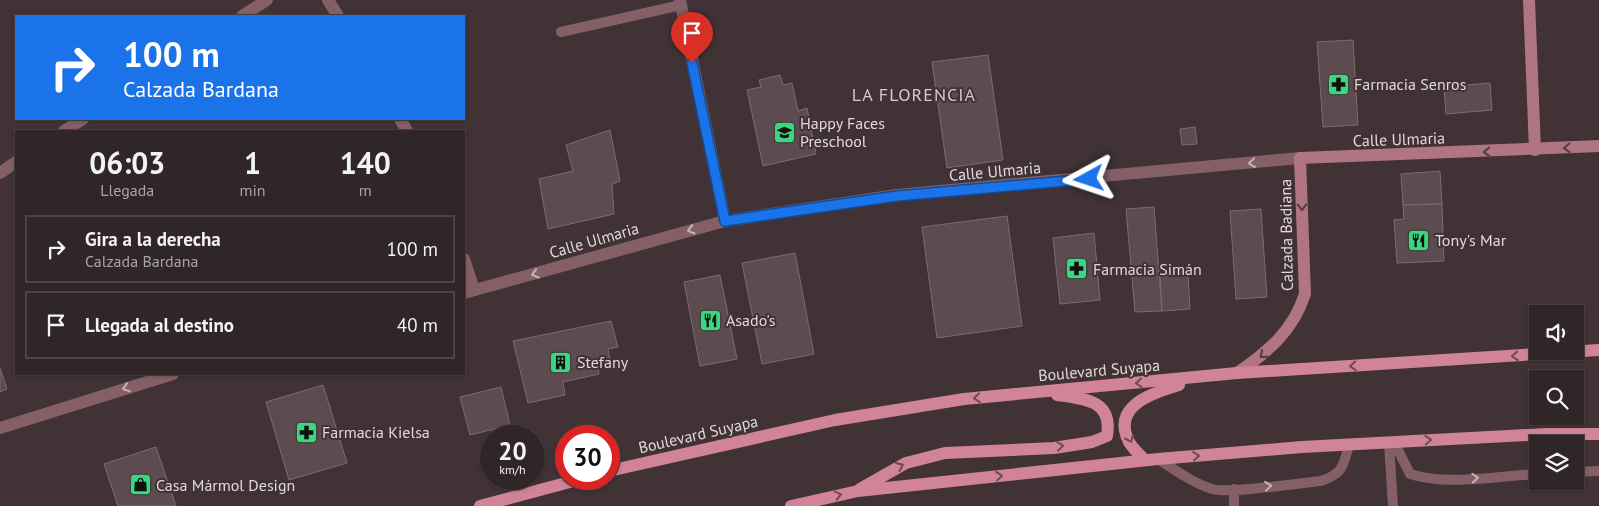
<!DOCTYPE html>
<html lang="es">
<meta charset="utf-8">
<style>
:root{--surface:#302628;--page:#382e30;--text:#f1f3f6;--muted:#a8a5a8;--line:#4b4345}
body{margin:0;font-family:"PT Sans",sans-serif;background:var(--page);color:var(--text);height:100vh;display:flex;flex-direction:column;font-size:19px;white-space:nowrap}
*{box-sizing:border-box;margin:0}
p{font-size:16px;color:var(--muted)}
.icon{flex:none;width:28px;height:28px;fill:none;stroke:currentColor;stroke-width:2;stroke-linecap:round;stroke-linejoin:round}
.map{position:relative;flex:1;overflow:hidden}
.drawer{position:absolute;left:15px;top:130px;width:450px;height:245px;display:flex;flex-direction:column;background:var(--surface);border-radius:0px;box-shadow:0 1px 4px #0004,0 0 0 1px var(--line)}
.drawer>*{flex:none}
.top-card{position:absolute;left:15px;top:15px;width:450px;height:105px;border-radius:0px;box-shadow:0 1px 4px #0004,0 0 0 1px var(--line);background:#1a73e8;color:#fff;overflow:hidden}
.tools{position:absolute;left:1529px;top:305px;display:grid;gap:10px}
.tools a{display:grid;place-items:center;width:55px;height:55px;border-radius:0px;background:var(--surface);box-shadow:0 1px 4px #0004,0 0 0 1px var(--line);font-size:25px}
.speed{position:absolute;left:480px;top:425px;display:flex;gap:10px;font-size:25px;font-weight:700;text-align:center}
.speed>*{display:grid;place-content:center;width:65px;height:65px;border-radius:50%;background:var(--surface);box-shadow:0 1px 4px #0004,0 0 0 1px var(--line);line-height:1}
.speed small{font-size:12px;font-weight:400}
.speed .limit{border:8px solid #d22;background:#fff;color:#111}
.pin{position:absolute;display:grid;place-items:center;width:42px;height:42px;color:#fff;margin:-51px -21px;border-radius:50% 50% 50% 0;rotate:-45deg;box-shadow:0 0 5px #0007}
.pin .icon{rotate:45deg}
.me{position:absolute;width:55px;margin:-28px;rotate:265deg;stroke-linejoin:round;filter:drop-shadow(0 0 4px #0008)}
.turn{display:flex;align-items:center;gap:18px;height:105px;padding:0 25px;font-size:22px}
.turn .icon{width:65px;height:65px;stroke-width:2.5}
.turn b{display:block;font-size:35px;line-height:42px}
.eta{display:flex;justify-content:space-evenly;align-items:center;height:85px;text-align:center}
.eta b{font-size:30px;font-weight:700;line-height:35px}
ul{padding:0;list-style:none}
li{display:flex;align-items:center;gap:15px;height:68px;margin:0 10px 8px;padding:0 15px;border:2px solid var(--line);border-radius:0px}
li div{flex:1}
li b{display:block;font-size:19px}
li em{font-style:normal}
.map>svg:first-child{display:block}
.building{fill:#5c4c50;stroke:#7d6c6f}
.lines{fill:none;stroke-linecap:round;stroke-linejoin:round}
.lane{stroke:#855f67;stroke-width:10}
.street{stroke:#855f67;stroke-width:12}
.secondary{stroke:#b07483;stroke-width:12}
.primary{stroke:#d18497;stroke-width:12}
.oneway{stroke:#513c41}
.oneway2{stroke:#c5b3b7}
.oneway3{stroke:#6c4b52}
.route-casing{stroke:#114b97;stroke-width:12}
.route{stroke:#1a73e8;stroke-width:9}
.labels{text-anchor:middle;stroke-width:4;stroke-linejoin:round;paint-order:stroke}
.poi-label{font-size:16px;fill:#e1d7d9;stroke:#403235;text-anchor:start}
.street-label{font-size:16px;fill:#e1d7d9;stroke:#403235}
.neighbourhood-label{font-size:18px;letter-spacing:1px;fill:#dac8cb;stroke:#403235}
</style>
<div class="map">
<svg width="1599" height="506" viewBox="0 0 1599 506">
<rect width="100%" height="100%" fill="#403235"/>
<g class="building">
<polygon points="1353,40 1358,125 1323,127 1317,42"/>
<polygon points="988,55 1003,160 947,168 932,62"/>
<polygon points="780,75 783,85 792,83 798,111 807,108 816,154 763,166 747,90 761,87 759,80"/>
<polygon points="1490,83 1492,110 1446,114 1444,87"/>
<polygon points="1195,127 1197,144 1182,145 1180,129"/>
<polygon points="610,130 620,181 612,184 614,214 548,229 539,179 573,171 566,145"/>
<polygon points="1440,171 1442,204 1403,205 1401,174"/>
<polygon points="1442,204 1444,261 1397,263 1394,220 1404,219 1403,205"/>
<polygon points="1154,207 1162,311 1135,312 1126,209"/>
<polygon points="1261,209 1267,297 1236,299 1230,211"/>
<polygon points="1007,216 1022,326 937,338 922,227"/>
<polygon points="1094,233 1100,300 1060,304 1053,238"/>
<polygon points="795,253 814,354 762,364 742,263"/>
<polygon points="720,275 737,359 700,366 684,282"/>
<polygon points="1188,275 1190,309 1162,311 1160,276"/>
<polygon points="611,321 618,347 608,349 610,360 597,364 599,374 563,382 565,395 528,403 513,341"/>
<polygon points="0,368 7,389 0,392"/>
<polygon points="323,385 347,463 289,480 266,402"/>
<polygon points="501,387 510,425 470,435 460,397"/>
<polygon points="156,447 176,506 118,506 104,464"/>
</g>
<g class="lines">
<g class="lane">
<polyline points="561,32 681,5"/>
<path d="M1394 442 1410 474C1447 486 1498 476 1538 474"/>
<polyline points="1389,443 1393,506"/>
<path d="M1158 459C1175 470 1193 483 1212 489 1229 494 1299 483 1321 481 1343 474 1343 466 1349 445"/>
<polyline points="1575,472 1599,471"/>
<polyline points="1234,506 1234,489"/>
</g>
<g class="street">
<polyline points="328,0 338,16"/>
<polyline points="680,0 725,221"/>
<polyline points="242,16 267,0"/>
<polyline points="400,119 407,131"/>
<polyline points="64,131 83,119"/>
<polyline points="0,173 16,162"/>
<polyline points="464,259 474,290"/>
<polyline points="464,293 725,221 897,195 1300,158"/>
<polyline points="0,428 173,374"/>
</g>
<g class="secondary">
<polyline points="1529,0 1535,150"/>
<path d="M1237 373C1268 352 1293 331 1305 294L1300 158 1599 146"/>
</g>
<g class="primary">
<path d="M1145 460C1140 455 1133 449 1129 442 1111 406 1152 393 1179 385"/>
<polyline points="609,471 835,420 964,399 1237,373 1599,350"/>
<path d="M860 489 906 463 945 453 1054 448 1092 442 1107 436C1113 400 1085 399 1057 395"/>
<polyline points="480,506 581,479"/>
<polyline points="791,506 858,491 1158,459 1302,447 1546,434 1599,434"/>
</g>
</g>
<defs><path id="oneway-chevron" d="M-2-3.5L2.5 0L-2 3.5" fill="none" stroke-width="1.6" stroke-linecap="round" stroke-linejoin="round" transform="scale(1.25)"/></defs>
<g class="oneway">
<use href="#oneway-chevron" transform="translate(1567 148) rotate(177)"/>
<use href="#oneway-chevron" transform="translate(1487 152) rotate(178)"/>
<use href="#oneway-chevron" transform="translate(1302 207) rotate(88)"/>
<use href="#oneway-chevron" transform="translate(1263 355) rotate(140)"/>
</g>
<g class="oneway2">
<use href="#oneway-chevron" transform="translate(1252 163) rotate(174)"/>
<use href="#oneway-chevron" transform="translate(691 230) rotate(164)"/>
<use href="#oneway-chevron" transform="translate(535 274) rotate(164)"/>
<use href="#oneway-chevron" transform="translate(126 388) rotate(162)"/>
<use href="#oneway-chevron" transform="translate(1475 478) rotate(-3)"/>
<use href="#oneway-chevron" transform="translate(1268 486) rotate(-6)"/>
</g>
<g class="oneway3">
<use href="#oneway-chevron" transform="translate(1515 356) rotate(176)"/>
<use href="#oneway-chevron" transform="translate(1353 366) rotate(176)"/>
<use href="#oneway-chevron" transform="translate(1139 383) rotate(175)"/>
<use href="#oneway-chevron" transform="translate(977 398) rotate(174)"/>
<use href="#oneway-chevron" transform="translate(1130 439) rotate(66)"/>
<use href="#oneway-chevron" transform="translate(1428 440) rotate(-3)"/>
<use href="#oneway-chevron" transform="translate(1060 446) rotate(-7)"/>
<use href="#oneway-chevron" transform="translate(1196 456) rotate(-5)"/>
<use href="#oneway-chevron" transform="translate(900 466) rotate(-25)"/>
<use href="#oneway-chevron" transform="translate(999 476) rotate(-6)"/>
<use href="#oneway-chevron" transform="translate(838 495) rotate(-13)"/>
</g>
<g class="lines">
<defs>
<polyline id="route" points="692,63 725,221 897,196 1089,179"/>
</defs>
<use href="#route" class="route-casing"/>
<use href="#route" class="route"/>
</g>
<defs>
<symbol id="pharmacy-square" viewBox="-11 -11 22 22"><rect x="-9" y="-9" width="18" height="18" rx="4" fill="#37d880" stroke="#403235"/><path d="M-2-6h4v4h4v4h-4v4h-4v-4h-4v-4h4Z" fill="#111"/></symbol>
<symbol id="school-square" viewBox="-11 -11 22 22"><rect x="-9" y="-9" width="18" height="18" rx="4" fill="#37d880" stroke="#403235"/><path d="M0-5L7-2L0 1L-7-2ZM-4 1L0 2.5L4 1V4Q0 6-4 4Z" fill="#111"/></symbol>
<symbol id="restaurant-square" viewBox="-11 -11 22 22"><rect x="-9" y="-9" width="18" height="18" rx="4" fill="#37d880" stroke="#403235"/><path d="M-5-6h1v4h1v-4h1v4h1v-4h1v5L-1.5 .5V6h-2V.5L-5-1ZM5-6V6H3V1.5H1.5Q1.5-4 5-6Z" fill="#111"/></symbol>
<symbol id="building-square" viewBox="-11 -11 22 22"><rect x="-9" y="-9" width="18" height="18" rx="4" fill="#37d880" stroke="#403235"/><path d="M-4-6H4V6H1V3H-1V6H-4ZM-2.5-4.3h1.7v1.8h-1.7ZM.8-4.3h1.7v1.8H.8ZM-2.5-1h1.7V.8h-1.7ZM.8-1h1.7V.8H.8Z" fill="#111"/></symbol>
<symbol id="shop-square" viewBox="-11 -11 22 22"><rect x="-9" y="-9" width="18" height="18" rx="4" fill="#37d880" stroke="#403235"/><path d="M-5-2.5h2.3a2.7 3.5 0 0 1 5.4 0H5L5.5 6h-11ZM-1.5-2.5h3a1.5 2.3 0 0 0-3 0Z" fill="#111"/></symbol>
</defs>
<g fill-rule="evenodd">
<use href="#pharmacy-square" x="1326" y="72" width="25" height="25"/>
<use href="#school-square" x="772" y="120" width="25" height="25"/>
<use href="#restaurant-square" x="1406" y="228" width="25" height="25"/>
<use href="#pharmacy-square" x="1064" y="256" width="25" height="25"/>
<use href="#restaurant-square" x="698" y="308" width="25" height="25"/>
<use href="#building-square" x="548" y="350" width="25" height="25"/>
<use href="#pharmacy-square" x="294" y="420" width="25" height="25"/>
<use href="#shop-square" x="128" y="472" width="25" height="25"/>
</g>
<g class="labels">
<g class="poi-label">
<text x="1354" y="90">Farmacia Senros</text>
<text x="800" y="129">Happy Faces<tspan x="800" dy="18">Preschool</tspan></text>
<text x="1435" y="246">Tony's Mar</text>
<text x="1093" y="275">Farmacia Simán</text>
<text x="726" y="326">Asado's</text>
<text x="577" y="368">Stefany</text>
<text x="322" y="438">Farmacia Kielsa</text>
<text x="156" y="491">Casa Mármol Design</text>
</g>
<g class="street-label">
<text transform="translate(1399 139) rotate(-2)" y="6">Calle Ulmaria</text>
<text transform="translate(995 171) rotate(-5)" y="6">Calle Ulmaria</text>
<text transform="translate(1286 235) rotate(-91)" y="6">Calzada Badiana</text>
<text transform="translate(594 240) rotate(-16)" y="6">Calle Ulmaria</text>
<text transform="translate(1099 370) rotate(-5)" y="6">Boulevard Suyapa</text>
<text transform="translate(698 434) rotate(-13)" y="6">Boulevard Suyapa</text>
</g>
<g class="neighbourhood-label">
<text x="914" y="101">LA FLORENCIA</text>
</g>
</g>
</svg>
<div class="tools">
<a><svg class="icon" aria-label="sound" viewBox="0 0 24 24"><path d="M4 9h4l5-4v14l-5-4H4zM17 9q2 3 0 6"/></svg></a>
<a><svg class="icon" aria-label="search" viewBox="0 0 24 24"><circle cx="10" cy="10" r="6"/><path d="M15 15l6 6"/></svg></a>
<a><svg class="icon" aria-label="layers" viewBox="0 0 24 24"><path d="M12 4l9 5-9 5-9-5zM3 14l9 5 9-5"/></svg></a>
</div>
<div class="speed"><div>20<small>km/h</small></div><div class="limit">30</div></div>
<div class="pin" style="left:692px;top:63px;background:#d93025"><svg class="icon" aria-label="arrive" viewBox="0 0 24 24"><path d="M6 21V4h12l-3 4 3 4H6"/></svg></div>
<svg class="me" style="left:1089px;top:179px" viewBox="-20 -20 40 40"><path d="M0-17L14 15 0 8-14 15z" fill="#1a73e8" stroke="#fff" stroke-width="4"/></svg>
<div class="top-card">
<div class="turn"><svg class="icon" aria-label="right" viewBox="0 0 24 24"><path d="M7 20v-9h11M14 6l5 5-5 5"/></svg><div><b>100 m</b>Calzada Bardana</div></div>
</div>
<section class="drawer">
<div class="eta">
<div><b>06:03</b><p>Llegada</p></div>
<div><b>1</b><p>min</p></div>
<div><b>140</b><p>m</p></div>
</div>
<ul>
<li><svg class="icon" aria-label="right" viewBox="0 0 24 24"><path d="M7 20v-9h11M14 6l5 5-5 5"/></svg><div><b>Gira a la derecha</b><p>Calzada Bardana</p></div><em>100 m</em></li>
<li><svg class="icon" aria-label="arrive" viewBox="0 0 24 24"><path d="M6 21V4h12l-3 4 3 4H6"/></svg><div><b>Llegada al destino</b></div><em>40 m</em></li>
</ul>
</section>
</div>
